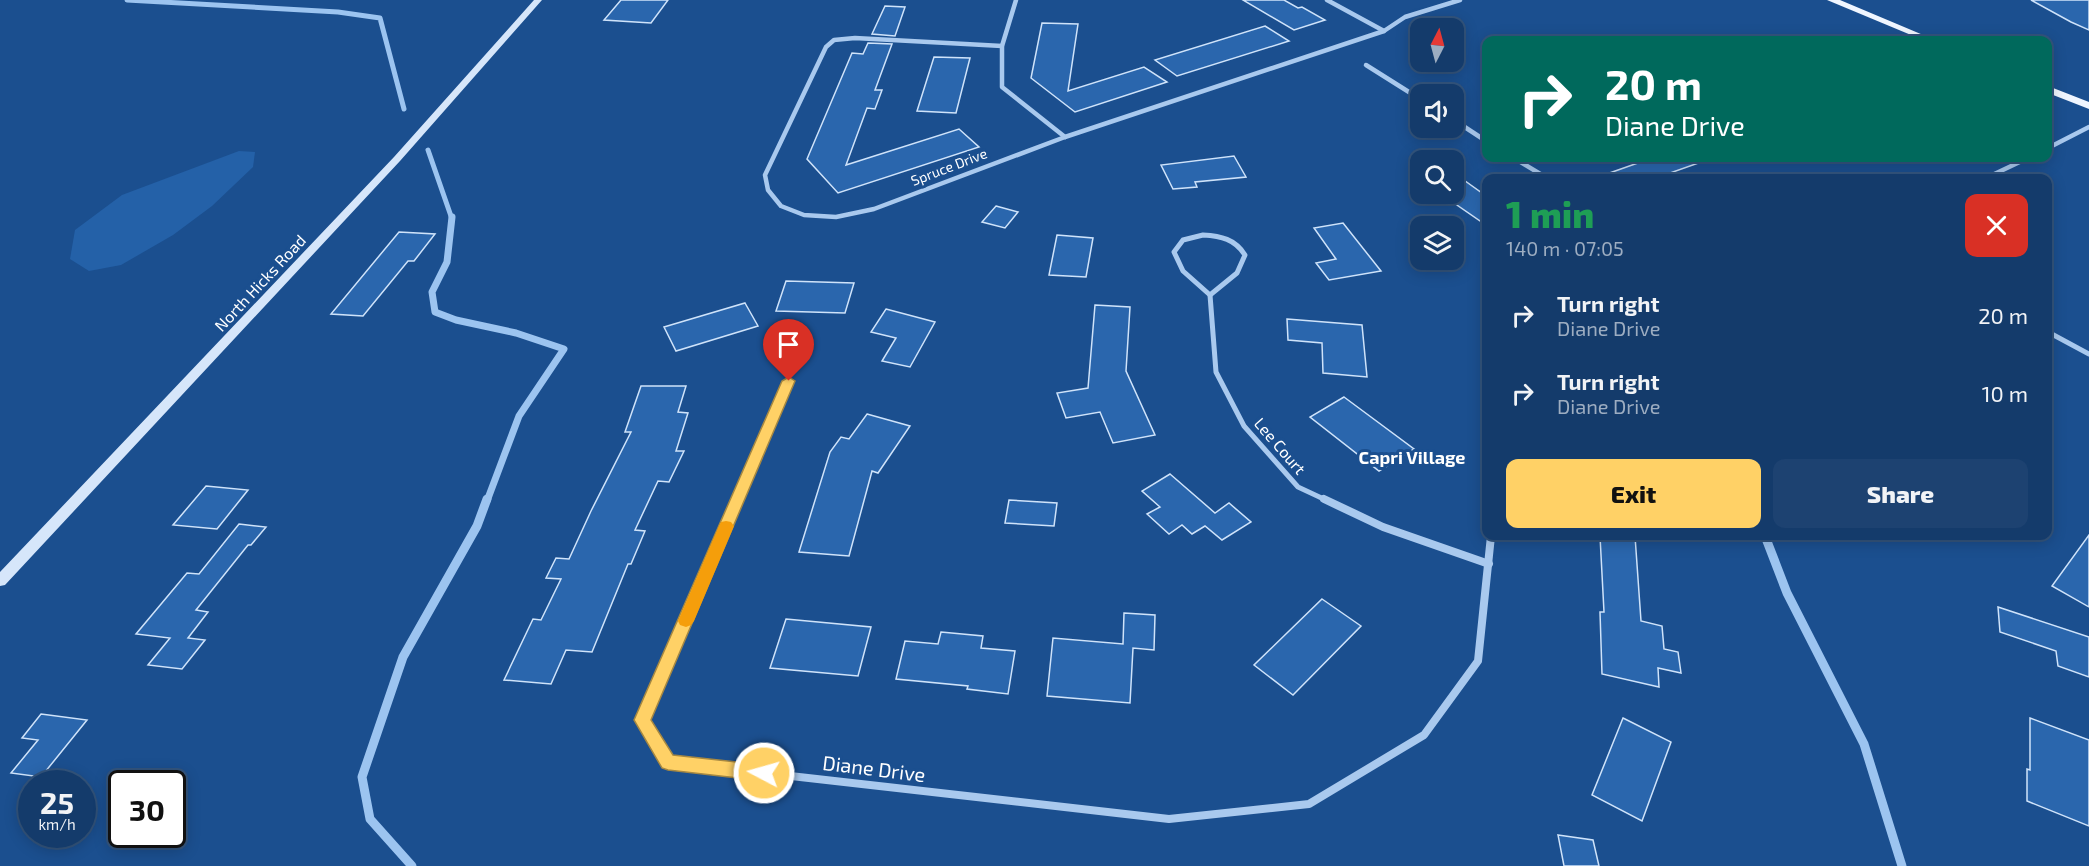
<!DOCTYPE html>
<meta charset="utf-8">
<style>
:root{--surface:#143b6b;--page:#1d4271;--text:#f1f3f6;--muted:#9dadc1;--line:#33557e;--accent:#ffd166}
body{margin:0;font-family:"Exo 2",sans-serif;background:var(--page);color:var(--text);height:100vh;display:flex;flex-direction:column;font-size:22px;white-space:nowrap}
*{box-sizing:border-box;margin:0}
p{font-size:20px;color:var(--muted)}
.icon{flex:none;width:33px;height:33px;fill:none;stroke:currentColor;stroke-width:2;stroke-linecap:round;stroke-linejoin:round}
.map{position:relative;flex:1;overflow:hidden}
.side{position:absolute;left:1482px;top:174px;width:570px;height:366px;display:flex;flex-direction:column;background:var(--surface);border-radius:12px;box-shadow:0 3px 15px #0003,0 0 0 2px var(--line)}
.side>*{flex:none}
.hud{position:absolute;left:1482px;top:36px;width:570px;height:126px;border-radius:12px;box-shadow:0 3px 15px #0003,0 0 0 2px var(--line);background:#00695c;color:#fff;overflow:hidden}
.needle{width:39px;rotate:6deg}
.controls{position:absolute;left:1410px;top:18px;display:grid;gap:12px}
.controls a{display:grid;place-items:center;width:54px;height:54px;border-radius:12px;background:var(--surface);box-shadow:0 3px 15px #0003,0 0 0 2px var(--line);font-size:30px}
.speed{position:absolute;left:18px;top:770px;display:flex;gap:12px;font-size:30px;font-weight:700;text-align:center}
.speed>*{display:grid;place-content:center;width:78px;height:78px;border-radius:50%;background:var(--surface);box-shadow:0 3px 15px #0003,0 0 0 2px var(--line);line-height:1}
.speed small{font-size:15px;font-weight:400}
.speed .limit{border:3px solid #111;border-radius:9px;background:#fff;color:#111}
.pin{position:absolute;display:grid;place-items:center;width:51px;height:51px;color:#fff;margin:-62px -26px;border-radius:50% 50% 50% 0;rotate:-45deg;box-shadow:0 0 6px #0007}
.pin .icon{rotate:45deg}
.me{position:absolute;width:66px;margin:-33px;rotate:276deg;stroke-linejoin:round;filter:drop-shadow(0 0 4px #0008)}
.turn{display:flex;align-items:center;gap:21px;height:126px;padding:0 24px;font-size:27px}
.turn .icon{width:78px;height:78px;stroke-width:2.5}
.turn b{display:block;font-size:42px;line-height:51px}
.round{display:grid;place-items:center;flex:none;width:63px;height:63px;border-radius:12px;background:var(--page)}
.headline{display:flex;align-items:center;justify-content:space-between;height:102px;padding:0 24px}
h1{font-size:36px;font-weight:800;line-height:45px;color:#1e9e55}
.primary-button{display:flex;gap:12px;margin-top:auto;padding:12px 24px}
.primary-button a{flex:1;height:69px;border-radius:12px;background:var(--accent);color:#111;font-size:24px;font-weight:800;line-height:69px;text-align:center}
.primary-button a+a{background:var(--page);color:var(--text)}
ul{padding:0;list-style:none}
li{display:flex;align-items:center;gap:18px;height:78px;padding:0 24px}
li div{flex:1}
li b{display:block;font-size:22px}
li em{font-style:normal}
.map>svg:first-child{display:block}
.green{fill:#2461a8}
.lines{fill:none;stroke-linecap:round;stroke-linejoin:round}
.stream-far2{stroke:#9cc4f0;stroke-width:5}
.stream-far1{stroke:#9cc4f0;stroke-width:7}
.stream{stroke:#9cc4f0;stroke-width:9}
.building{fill:#2a66ad;stroke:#cfe3fa;stroke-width:1.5}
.street-far2{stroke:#a9c9ee;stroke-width:4.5}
.street-far1{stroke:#a9c9ee;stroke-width:5}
.street{stroke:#a9c9ee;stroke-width:8}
.secondary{fill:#d6e6fa;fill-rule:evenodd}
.primary{fill:#f0f6ff;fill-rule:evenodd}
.route{fill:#ffd166;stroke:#a68842;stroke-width:1.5}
.slow{fill:#f59e0b}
.labels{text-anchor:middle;stroke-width:6;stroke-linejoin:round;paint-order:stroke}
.far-street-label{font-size:14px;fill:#fff;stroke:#1b4f8f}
.street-label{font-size:16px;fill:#fff;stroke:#1b4f8f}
.neighbourhood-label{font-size:18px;font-weight:bold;fill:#fff;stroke:#1b4f8f}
.near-street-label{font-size:20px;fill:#fff;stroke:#1b4f8f}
</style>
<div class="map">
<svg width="2089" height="866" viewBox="0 0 2089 866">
<rect width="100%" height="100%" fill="#1b4f8f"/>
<polygon class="green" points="239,151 255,152 253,167 212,206 173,235 121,265 89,271 70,259 75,230 122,195"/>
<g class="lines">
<g class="stream-far2">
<polyline points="127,0 338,12 380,18 404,109"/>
<polyline points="428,150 452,219"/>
</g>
<polyline class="stream-far1" points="452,217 447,262 432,292 435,312 456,320 516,333 564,349 519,416 487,501"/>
<g class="stream">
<polyline points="1765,536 1787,593 1864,744 1902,866"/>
<polyline points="412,866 370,819 362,777 403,657 477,526 487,499"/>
</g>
</g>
<g class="building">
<polygon points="621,0 668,0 651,23 604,20"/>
<polygon points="1243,0 1284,0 1298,8 1302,7 1325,20 1294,30"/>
<polygon points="2031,0 2089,0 2089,30 2071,22"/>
<polygon points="885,6 905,7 895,36 872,34"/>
<polygon points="1042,23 1078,24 1068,91 1144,67 1167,82 1075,112 1031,78"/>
<polygon points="1265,26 1289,41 1177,76 1155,60"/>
<polygon points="868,43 892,44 875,90 882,90 875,109 867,108 846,165 959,129 979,147 838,193 807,159 852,53 863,54"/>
<polygon points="934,57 970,58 956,113 917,111"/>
<polygon points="1234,156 1246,177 1195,182 1197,187 1173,189 1161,165"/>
<polygon points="1652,158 1707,158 1707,160 1656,178 1602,178 1601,176"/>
<polygon points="1454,173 1486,196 1486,225 1441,194 1454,194"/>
<polygon points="996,206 1018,212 1005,228 982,222"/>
<polygon points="1343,223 1381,271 1329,280 1316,263 1336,259 1314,228"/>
<polygon points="399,232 435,234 414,261 408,261 363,316 331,314"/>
<polygon points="1057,235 1093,238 1086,277 1049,275"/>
<polygon points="786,281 854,283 845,313 776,311"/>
<polygon points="745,303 758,326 676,351 664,327"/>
<polygon points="1095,305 1130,307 1126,371 1155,435 1113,443 1100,412 1066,418 1057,393 1088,388"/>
<polygon points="886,309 935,322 910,367 882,361 896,338 871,332"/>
<polygon points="1287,319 1362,325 1367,377 1323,373 1322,343 1288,340"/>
<polygon points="641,386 686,386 678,412 688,413 676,451 684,451 669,482 658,481 635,530 645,531 631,564 628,564 592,652 566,650 551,684 504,680 533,619 541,620 561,579 546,578 556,558 569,559 591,511 631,432 625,432"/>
<polygon points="1344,397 1414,449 1379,471 1310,417"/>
<polygon points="867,414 910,426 878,473 872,471 849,556 799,552 830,452 841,437 849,439"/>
<polygon points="1170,474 1215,513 1229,503 1251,522 1222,540 1205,526 1192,534 1182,525 1169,534 1147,514 1160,507 1142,491"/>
<polygon points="206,486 248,490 217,529 173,525"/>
<polygon points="1009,500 1057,503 1054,526 1005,523"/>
<polygon points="239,524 266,527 251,545 248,545 196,610 208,612 188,638 205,640 182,669 148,665 170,638 136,634 187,573 199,574"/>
<polygon points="2089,535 2089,607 2052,586"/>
<polygon points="1600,536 1635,536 1641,621 1662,626 1664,649 1678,652 1681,673 1658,668 1659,687 1602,674 1600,612 1604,612"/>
<polygon points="1322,599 1361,626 1293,695 1254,665"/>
<polygon points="1998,607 2089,637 2089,677 2058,666 2056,651 2000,632"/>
<polygon points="1124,613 1155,615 1154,650 1133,648 1130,703 1047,696 1053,638 1123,644"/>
<polygon points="786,619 871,627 858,676 770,668"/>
<polygon points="941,632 983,636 981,648 1015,651 1008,694 967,689 968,686 896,679 905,641 938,644"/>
<polygon points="41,714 87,720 41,777 11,773 38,740 22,738"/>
<polygon points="1623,718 1671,742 1642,821 1592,795"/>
<polygon points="2030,718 2089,740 2089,826 2027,801 2027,769 2030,770"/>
<polygon points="1558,835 1593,840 1599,866 1564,866"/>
</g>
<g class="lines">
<g class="street-far2">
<polyline points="1016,0 1002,46 1002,87 1065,137"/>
<polyline points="1327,0 1384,31"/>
<polyline points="1002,46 855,38 834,40 826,47 765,175 768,190 781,206 804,215 836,217 874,209 1065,137 1384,31 1405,17 1460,0"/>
<polyline points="1366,65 1420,99"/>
<polyline points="1454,120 1486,141"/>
<polyline points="2048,148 2089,127"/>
<polyline points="1514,158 1547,178"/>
<polyline points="1986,178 2028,158"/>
</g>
<g class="street-far1">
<path d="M1203 235C1221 236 1235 239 1245 255L1237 273 1210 295 1183 271 1174 252 1183 240Z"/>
<polyline points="1210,295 1216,372 1244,426 1298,487 1328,501"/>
<polyline points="2048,332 2089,354"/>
<polyline points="737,501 789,381"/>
</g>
<g class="street">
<polyline points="738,499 643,720 668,762 1169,819 1309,804 1424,735 1478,661 1491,536"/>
<polyline points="1324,499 1383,527 1489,564"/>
</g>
<polygon class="secondary" points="534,0 542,0 400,161 5,585 0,586 0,572 394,157"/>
<g class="primary">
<polygon points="1827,0 1840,0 1935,40 1923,40"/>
<polygon points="2048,86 2089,102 2089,109 2048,93"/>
</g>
</g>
<polygon class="route" points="789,377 795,381 651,720 673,755 764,765 770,767 772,773 770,778 764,781 668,770 662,768 634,720 782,381"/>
<polygon class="slow" points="726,521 731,522 734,526 694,621 691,625 686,627 680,625 678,621 719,526 721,522"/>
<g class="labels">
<g class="far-street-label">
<text transform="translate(949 167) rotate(-21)" y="5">Spruce Drive</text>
</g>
<g class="street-label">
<text transform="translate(260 283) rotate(-47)" y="6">North Hicks Road</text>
<text transform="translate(1280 446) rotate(49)" y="6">Lee Court</text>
</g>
<g class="neighbourhood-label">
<text x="1412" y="464">Capri Village</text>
</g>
<g class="near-street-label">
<text transform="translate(874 769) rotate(7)" y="7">Diane Drive</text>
</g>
</g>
</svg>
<div class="controls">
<a><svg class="needle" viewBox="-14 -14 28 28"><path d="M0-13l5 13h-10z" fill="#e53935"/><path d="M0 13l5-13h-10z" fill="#9dadc1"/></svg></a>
<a><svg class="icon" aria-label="sound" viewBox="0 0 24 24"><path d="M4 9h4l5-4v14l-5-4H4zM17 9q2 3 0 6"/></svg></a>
<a><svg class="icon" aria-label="search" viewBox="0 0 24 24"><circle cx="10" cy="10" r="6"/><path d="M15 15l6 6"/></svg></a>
<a><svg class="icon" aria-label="layers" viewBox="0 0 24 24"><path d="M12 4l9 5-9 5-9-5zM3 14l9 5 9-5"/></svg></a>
</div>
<div class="speed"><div>25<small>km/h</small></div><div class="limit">30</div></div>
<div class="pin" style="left:789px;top:381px;background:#d93025"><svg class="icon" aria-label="arrive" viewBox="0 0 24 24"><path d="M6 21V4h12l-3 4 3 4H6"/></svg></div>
<svg class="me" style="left:764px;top:773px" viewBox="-20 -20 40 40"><circle r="17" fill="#ffd166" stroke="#fff" stroke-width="3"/><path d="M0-11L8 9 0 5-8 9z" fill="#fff"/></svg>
<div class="hud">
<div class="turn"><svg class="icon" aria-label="right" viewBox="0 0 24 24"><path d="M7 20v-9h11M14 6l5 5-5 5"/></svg><div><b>20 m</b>Diane Drive</div></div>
</div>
<section class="side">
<div class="headline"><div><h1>1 min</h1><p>140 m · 07:05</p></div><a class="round" style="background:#d93025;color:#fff"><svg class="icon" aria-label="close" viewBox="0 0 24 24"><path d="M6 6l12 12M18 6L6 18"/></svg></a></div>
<ul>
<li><svg class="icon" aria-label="right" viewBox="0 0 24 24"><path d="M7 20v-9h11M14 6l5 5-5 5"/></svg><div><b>Turn right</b><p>Diane Drive</p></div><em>20 m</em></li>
<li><svg class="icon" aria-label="right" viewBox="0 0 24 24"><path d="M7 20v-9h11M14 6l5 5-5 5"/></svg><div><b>Turn right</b><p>Diane Drive</p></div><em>10 m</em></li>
</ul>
<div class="primary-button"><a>Exit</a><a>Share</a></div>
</section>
</div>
